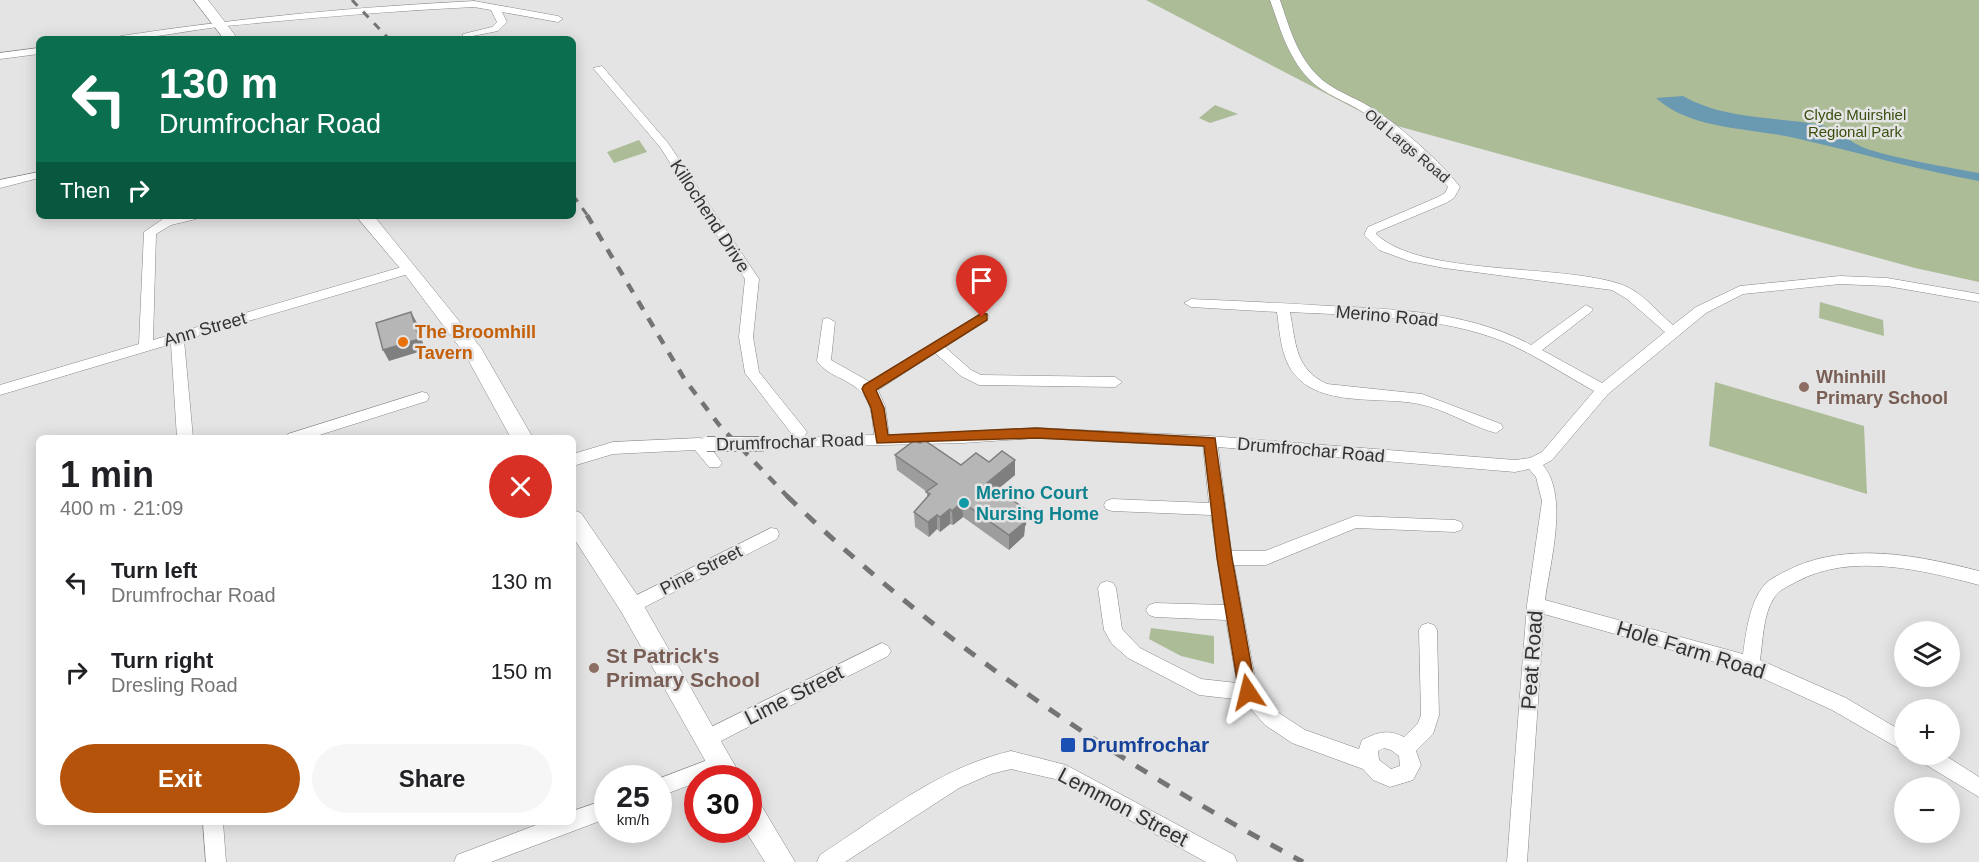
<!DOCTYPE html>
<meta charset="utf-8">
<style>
:root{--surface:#fff;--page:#f6f6f6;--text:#202124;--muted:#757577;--accent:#b45309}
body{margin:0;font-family:Arial,sans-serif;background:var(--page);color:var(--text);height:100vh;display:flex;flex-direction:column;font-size:22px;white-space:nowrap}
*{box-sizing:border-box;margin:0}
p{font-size:20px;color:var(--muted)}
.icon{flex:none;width:33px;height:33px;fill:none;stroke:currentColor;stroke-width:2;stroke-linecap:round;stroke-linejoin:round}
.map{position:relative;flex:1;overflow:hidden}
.side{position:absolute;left:36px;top:435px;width:540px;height:390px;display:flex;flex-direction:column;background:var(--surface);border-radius:9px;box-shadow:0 3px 15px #0003}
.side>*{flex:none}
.guide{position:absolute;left:36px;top:36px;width:540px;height:183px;border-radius:9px;box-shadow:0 3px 15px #0003;background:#0b6e4f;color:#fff;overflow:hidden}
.tools{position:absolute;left:1894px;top:621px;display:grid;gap:12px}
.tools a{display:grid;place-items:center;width:66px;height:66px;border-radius:50%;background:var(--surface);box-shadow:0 3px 15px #0003;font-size:30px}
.speed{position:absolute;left:594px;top:765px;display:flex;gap:12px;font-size:30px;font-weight:700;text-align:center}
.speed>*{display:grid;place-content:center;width:78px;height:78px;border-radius:50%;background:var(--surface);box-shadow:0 3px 15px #0003;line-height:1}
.speed small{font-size:15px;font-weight:400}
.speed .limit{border:9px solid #d22;background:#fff;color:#111}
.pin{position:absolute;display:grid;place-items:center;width:51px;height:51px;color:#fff;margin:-62px -26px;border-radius:50% 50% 50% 0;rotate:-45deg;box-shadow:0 0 6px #0007}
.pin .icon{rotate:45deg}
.me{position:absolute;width:66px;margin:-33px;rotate:350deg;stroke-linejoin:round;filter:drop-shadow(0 0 4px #0008)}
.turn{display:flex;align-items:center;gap:21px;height:126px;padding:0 24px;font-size:27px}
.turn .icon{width:78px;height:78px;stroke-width:2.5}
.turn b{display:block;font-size:42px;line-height:51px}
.then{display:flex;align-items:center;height:57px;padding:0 24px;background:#0003;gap:12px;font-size:22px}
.round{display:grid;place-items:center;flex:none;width:63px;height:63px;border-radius:32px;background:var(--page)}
.headline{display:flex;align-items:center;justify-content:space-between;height:102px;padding:0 24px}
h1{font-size:36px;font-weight:600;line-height:45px}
.primary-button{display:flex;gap:12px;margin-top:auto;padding:12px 24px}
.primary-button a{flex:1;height:69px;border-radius:36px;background:var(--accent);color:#fff;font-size:24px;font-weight:600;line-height:69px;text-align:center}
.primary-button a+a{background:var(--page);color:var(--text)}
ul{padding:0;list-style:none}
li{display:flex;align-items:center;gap:18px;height:90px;padding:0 24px}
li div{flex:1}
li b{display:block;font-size:22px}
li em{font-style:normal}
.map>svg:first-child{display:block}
.green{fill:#acbc97}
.water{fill:#6a99b2}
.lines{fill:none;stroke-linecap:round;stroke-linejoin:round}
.street-casing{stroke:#868788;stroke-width:1}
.secondary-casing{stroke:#868788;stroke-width:1}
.street{fill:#fff;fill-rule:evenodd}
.secondary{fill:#fff;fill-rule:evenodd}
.rail-far2{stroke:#747475;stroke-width:3;stroke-dasharray:8 8;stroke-linecap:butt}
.rail-far1{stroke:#747475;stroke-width:4.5;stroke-dasharray:10 10;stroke-linecap:butt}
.rail{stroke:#747475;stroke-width:5;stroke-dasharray:13 13;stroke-linecap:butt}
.street-bridge-casing{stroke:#868788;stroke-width:16;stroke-linecap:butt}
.street-bridge{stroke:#fff;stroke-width:14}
.wall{fill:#9d9d9d}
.shaded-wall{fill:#7f7f80}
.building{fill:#b6b6b7;stroke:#7f7f80;stroke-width:1.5}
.route{fill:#b45309;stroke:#753606;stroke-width:1.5}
.food-dot{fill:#e8710a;stroke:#e4e4e5;stroke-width:2}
.education-dot{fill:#8d6e63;stroke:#e4e4e5;stroke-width:2}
.culture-dot{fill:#0f9aa8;stroke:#e4e4e5;stroke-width:2}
.transit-dot{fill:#1a4fb4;stroke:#e4e4e5;stroke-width:2}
.labels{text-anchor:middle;stroke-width:5;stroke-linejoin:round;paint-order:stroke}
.far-park-label{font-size:15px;fill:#394f0d;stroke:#e4e4e5}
.far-street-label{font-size:15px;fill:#333334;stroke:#e4e4e5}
.street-label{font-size:18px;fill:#333334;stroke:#e4e4e5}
.food-label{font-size:18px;font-weight:bold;fill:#c56008;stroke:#e4e4e5;text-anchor:start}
.education-label{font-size:18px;font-weight:bold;fill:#785e54;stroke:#e4e4e5;text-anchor:start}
.culture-label{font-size:18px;font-weight:bold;fill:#0d838f;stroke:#e4e4e5;text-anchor:start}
.near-street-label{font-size:21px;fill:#333334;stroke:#e4e4e5}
.near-education-label{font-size:21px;font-weight:bold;fill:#785e54;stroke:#e4e4e5;text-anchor:start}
.near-transit-label{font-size:21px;font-weight:bold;fill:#164399;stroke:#e4e4e5;text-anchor:start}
</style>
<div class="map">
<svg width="1979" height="862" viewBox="0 0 1979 862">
<rect width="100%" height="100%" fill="#e4e4e5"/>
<g class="green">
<polygon points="1146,0 1979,0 1979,282 1915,268 1379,121"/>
<polygon points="1215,105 1238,114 1210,123 1199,118"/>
<polygon points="639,140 647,152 614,163 607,152"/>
<polygon points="1820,302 1883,320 1884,336 1819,318"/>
<polygon points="1715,382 1864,426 1867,494 1709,446"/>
<polygon points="1151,628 1214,636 1214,664 1181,656 1149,639"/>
</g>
<path class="water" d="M1683 96C1723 119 1773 117 1817 124 1835 127 1850 143 1867 149 1903 160 1941 166 1979 173V181C1917 170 1857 152 1795 138 1751 128 1691 130 1656 98Z"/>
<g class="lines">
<defs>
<g id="street">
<path d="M1270 0H1280C1289 26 1296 53 1316 74 1332 91 1356 97 1375 110 1400 126 1442 163 1460 187L1454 198 1446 203 1377 232 1376 234C1422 277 1556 263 1620 284 1642 291 1656 311 1673 325L1696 307 1740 286 1840 276 1887 278 1979 294V302L1887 286 1840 284 1743 294 1706 313 1608 394 1552 460 1543 465C1569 496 1550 562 1545 600L1743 654C1746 633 1749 606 1762 588 1767 580 1777 576 1784 572 1844 540 1917 555 1979 571V585C1923 570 1850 552 1796 582 1789 586 1778 590 1774 598 1763 614 1763 641 1760 660L1846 698 1905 733V752L1832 710 1747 671 1544 614 1527 862H1507L1527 605 1542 501 1536 477 1529 469 1515 472 1218 447 1231 551H1265L1355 516 1455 520 1461 522 1463 526 1461 530 1455 532 1356 528 1266 565H1234L1257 689 1279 713 1305 730 1359 749 1362 740C1379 732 1387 729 1404 737L1418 723 1421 715 1419 630 1422 625 1428 623 1434 625 1437 630 1439 715 1433 734 1416 751 1421 765 1413 780 1390 787 1373 780 1363 769 1292 743 1265 725 1243 700 1199 695 1128 658 1112 644 1104 630 1098 588 1101 583 1107 581 1113 583 1116 588 1122 629 1140 648 1201 679 1237 683 1226 620 1155 617 1149 615 1146 610 1149 605 1155 603 1224 605 1211 515 1112 511 1106 509 1104 505 1106 501 1112 499 1209 503 1203 446 1036 438 963 443 759 448 756 444 759 440 789 438 791 433 745 373 739 337 745 279 660 147 593 68 602 66 668 143 759 279 753 337 759 372 804 428 807 432 804 437 874 435C871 403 870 393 840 378 831 374 823 369 817 361L823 319 828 318 835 322 831 360 870 382 982 313 987 314 989 317 987 320 945 347 971 370 981 375 1115 377 1122 382 1115 387 979 385 961 376 935 353 878 390 885 406 889 435 1036 428 1210 436 1515 460 1530 458 1542 452 1594 391C1565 375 1535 355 1505 342 1437 315 1362 316 1290 312 1296 344 1295 369 1327 384L1422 394 1501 424 1503 428 1496 433C1470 426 1445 409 1419 404 1374 395 1304 411 1285 357 1280 342 1279 327 1277 312L1191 307 1184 303 1191 299C1237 301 1283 303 1329 306 1397 309 1470 312 1531 345L1586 305 1593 309 1591 312 1542 350 1602 383 1665 332 1627 299 1612 290 1444 268 1409 261 1379 250 1364 235 1368 227 1438 197 1445 193 1448 187C1430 165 1390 129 1366 114 1347 101 1324 95 1308 78 1287 55 1280 28 1270 0ZM1384 748 1391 750 1399 756 1400 766 1391 769 1379 760 1378 751Z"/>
<path d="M474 1 558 16 563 19 558 22 502 12 507 22 498 31 463 38V34L492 27 497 22 491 10 474 7C391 11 309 18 226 26 189 30 153 39 116 39L121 36C238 18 355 7 474 1Z"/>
<polygon points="39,48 39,54 0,59 0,53"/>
<polygon points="39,172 39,178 0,188 0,180"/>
<polygon points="177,216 198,216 196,219 171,225 156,234 153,340 405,266 410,265 416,269 415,272 184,340 193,438 177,438 171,344 0,395 0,385 139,344 144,232 163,219"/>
<polygon points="422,392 427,393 429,397 427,401 310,438 285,438 288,434"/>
<polygon points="699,438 712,440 715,444 711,448 722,463 719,467 709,467 695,450 613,454 573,466 573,454 613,442"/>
<polygon points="771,528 777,529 779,534 777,539 637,611 631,613 625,611 622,606 625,601"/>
<polygon points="882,643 888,646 891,651 888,656 713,745 706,748 699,745 696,739 699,733"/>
<path d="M1011 751 1066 765 1234 855 1237 862H1206L1055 779 1011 769 991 774 959 788 845 862H817L820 855C880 816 940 767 1011 751Z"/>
<polygon points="1916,754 1943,754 1979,777 1979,797 1918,760"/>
<polygon points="721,755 728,758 731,764 728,770 707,778 698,778 698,782 658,797 658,779"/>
<polygon points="608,799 608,818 491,862 454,862 457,855 544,822 573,822 573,811"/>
<polygon points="203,822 223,822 226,862 206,862"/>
</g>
<g id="secondary">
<polygon points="194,0 208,0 238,39 224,39"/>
<polygon points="356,216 374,216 481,348 533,438 511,438 466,356 404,273"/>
<polygon points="573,510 581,513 640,599 742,778 715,778 622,613 573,537"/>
<polygon points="748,796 758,800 795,862 765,862 745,830 748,830"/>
</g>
</defs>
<use href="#street" class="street-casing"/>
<use href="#secondary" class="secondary-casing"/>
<use href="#street" class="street"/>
<use href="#secondary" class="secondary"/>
<g class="rail-far2">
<polyline points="352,0 389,39"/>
<polyline points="573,195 588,216"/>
</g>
<polyline class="rail-far1" points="587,215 685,380 720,426 788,497"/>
<path class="rail" d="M787 496C940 644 1115 762 1303 862"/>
<defs>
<polyline id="street-bridge" points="707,444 764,444"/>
</defs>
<use href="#street-bridge" class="street-bridge-casing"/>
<use href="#street-bridge" class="street-bridge"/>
</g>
<polygon class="wall" points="920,443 961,465 1015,460 1015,475 997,490 1027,510 1026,525 1025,526 1024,536 1009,550 963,517 953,525 950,524 940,532 937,529 929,537 915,527 914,512 927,498 927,492 897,470 895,455"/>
<g class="shaded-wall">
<polygon points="411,312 417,323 425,350 389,361 383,350"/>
<polygon points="1015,460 1015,475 987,498 987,483"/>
<polygon points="962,502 963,517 953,525 952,511"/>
<polygon points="950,509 950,524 940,532 940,517"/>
<polygon points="1027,510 1026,525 1025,526 1024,536 1009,550 1009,535 1018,517"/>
<polygon points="937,515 937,529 929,537 928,522"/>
</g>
<g class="building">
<polygon points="411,312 419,339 383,350 376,323"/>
<polygon points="915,440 920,443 924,440 961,465 976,453 989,462 1002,451 1015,460 987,483 1027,510 1018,517 1025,522 1009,535 962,502 952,511 950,509 940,517 937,515 928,522 914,512 930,494 926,492 937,484 895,455"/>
</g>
<polygon class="route" points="982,313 987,314 987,320 876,390 884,408 888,435 1036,428 1215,438 1232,558 1256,692 1254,697 1248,699 1242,697 1239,692 1217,558 1204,446 1036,438 877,443 871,408 862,389 864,385"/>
<circle class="food-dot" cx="403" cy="342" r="6"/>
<g class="education-dot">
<circle cx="1804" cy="387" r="6"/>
<circle cx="594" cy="668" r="6"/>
</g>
<circle class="culture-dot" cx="964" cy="503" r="6"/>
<rect class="transit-dot" x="1060" y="737" width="16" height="16" rx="3"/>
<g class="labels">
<g class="far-park-label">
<text x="1855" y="120">Clyde Muirshiel<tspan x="1855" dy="17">Regional Park</tspan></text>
</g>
<g class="far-street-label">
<text transform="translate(1407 146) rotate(40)" y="5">Old Largs Road</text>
</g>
<g class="street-label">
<text transform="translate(710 216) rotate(57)" y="6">Killochend Drive</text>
<text transform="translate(1387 316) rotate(5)" y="6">Merino Road</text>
<text transform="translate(205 329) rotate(-16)" y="6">Ann Street</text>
<text transform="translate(790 442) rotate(-2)" y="6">Drumfrochar Road</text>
<text transform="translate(1311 450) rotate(5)" y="6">Drumfrochar Road</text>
<text transform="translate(701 570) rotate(-27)" y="6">Pine Street</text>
</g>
<g class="food-label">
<text x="415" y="338">The Broomhill<tspan x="415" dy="21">Tavern</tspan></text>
</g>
<g class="education-label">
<text x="1816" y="383">Whinhill<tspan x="1816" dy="21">Primary School</tspan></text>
</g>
<g class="culture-label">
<text x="976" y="499">Merino Court<tspan x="976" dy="21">Nursing Home</tspan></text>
</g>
<g class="near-street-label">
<text transform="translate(1691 650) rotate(17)" y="7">Hole Farm Road</text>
<text transform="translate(1532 660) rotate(-86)" y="7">Peat Road</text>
<text transform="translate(794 695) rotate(-27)" y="7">Lime Street</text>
<text transform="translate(1123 807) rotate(28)" y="7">Lemmon Street</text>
</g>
<g class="near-education-label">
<text x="606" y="663">St Patrick's<tspan x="606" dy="24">Primary School</tspan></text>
</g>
<g class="near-transit-label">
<text x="1082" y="752">Drumfrochar</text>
</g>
</g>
</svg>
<div class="tools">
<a><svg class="icon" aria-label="layers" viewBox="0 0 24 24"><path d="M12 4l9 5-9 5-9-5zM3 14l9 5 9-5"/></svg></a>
<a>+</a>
<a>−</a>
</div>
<div class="speed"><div>25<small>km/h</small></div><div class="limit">30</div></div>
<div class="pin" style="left:982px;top:317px;background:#d93025"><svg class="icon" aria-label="arrive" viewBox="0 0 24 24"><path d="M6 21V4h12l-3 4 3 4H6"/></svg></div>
<svg class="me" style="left:1248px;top:692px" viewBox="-20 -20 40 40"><path d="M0-17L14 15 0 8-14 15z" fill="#b45309" stroke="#fff" stroke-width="4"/></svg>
<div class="guide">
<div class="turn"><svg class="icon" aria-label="left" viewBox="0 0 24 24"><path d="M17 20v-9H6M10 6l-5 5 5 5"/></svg><div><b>130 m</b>Drumfrochar Road</div></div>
<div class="then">Then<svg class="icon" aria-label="right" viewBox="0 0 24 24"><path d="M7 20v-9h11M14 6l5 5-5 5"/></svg></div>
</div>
<section class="side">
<div class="headline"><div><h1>1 min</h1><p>400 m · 21:09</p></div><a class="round" style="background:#d93025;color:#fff"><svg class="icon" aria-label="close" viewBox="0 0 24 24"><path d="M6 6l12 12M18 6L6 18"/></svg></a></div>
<ul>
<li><svg class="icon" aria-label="left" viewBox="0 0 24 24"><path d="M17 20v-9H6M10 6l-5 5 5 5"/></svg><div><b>Turn left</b><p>Drumfrochar Road</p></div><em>130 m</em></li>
<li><svg class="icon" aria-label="right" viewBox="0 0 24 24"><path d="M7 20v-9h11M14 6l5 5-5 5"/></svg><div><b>Turn right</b><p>Dresling Road</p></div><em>150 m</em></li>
</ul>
<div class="primary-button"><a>Exit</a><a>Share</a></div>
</section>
</div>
